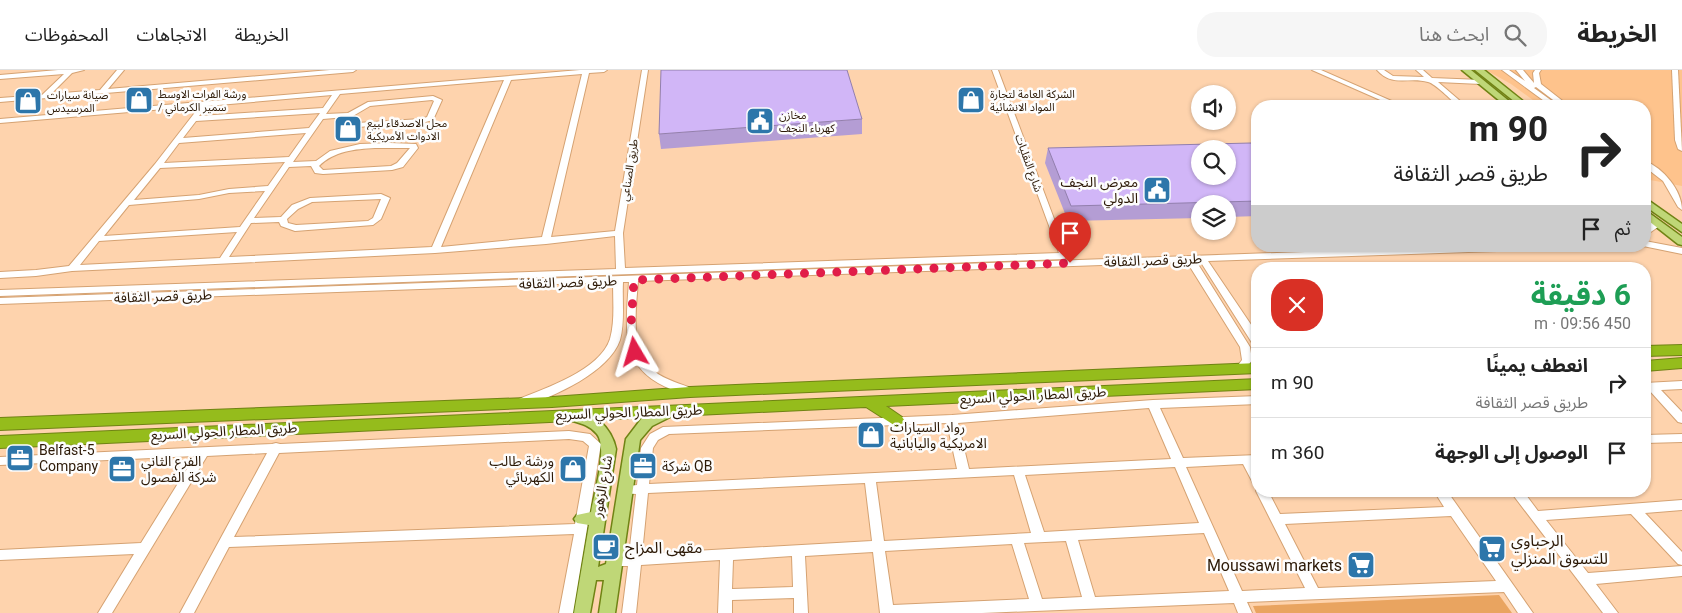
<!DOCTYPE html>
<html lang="ar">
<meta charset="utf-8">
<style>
:root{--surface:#fff;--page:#f6f6f6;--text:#222;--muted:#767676;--line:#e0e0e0}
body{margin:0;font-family:Roboto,"Noto Sans Arabic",sans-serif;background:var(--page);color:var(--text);direction:rtl;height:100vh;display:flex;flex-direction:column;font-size:19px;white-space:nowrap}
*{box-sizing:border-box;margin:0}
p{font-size:16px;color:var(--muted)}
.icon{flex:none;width:28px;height:28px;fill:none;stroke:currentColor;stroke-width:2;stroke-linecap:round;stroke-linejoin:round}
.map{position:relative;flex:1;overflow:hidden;direction:ltr}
.panel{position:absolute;left:1251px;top:192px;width:400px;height:235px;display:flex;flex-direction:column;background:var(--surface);border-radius:20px;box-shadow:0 1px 4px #0004;direction:rtl}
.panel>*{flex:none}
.banner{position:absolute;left:1251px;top:30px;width:400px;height:152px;border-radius:20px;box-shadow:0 1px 4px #0004;direction:rtl;background:#fff;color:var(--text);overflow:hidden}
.controls{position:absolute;left:1191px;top:15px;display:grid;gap:10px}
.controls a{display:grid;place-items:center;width:45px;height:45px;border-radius:50%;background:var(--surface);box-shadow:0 1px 4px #0004;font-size:25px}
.pin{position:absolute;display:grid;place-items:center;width:42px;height:42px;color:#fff;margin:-51px -21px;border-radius:50% 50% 50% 0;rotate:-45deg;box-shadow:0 0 5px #0007}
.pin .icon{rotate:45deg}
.me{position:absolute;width:55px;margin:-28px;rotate:353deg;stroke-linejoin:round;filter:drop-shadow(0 0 4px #0008)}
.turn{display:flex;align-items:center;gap:18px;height:105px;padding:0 20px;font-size:22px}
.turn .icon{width:65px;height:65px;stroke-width:2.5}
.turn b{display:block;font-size:35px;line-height:42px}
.then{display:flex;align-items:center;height:48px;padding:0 20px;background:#0003;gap:10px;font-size:19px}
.round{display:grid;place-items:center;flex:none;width:52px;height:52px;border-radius:20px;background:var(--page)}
.headline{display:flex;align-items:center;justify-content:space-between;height:85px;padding:0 20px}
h1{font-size:30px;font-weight:700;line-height:38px;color:#1e9e55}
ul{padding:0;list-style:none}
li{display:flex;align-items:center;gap:15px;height:70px;padding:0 20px;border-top:1px solid var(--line)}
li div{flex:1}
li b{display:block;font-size:19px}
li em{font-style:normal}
header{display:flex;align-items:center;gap:30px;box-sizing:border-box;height:70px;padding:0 25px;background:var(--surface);border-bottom:1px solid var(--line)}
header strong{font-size:24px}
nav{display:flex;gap:28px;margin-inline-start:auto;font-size:18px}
.search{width:350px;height:45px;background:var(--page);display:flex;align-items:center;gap:12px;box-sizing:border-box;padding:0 18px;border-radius:20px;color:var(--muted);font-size:19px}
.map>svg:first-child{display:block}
.built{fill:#fec38c}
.green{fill:#e9a460}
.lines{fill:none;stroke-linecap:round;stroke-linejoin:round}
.minor-casing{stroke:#d5a272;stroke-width:2}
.major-casing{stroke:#708314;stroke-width:3}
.highway-casing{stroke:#708314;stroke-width:2}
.minor{fill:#fff;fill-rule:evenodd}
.major{fill:#bfd777;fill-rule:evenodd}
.highway{fill:#95bc1c;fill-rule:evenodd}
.wall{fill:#b49dd4}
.building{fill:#d1b6f7;stroke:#927fad;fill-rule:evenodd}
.route{stroke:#e11d48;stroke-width:9;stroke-dasharray:0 16.2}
.labels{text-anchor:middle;stroke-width:5;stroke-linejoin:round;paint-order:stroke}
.far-poi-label{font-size:11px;fill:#2c1906;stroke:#fdfdfd;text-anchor:start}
.far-street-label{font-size:11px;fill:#2c1906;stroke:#fdfdfd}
.poi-label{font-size:14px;fill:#2c1906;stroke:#fdfdfd;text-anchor:start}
.street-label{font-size:14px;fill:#2c1906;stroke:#fdfdfd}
.near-poi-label{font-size:16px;fill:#2c1906;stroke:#fdfdfd;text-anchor:start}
</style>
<header>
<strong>الخريطة</strong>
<div class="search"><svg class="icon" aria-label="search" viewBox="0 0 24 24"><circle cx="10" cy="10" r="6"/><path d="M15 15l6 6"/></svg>ابحث هنا</div>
<nav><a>الخريطة</a><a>الاتجاهات</a><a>المحفوظات</a></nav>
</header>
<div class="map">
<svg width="1682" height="543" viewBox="0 0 1682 543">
<rect width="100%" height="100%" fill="#fed3ad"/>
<polygon class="built" points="1486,0 1682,0 1682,116 1645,109 1645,36 1541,36 1511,14"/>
<polygon class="green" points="1499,525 1512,543 1256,543 1253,536"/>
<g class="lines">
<defs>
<g id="minor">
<polygon points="58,0 84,0 72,3 51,24 100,20 117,0 124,0 108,19 330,0 356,0 353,2 0,32 0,28 42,25 64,4 0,9 0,5"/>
<path d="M580 0H607L604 2 589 3 551 167 615 161 642 0H648L623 163 625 198 1059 183 992 0H998L1068 186 1064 189 0 226V220L616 199 615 166 546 174 435 183 72 201 36 206 0 208V202L36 200 69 196 155 94 200 36 0 53V49ZM582 4 542 167 441 177 511 10ZM504 10 432 177 229 187 251 153 279 152 281 156 295 161 373 155 381 149 390 128 381 124 310 128 292 135 281 147 254 148 289 97 311 96 315 103 323 104 392 100 403 97 418 78 416 74 390 73 360 74 330 81 316 91 293 92 323 49 346 47 347 55 357 57 422 53 433 50 442 30 433 26 368 32 348 43 326 44 340 24ZM332 25 323 38 199 46 207 36ZM432 30 434 31 427 47 421 49 357 53 353 52V46L370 36ZM320 43 309 58 183 68 196 51ZM306 63 289 87 164 93 179 73ZM375 78H410L397 93 391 96 323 100 319 96C334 81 355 79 375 78ZM285 92 268 116 229 119 199 125 134 130 160 98ZM265 121 240 157 104 166 129 135 199 129 229 123ZM381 129 373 148 368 151 296 155 288 153 287 149 298 139 312 132ZM237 162 220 188 80 195 99 171Z"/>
<polygon points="1312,0 1321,0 1403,36 1394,36"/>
<path d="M1377 0H1384L1393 6 1424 7 1416 0H1423L1432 8 1481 10 1484 12 1481 14 1438 12 1466 36H1458C1451 30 1436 14 1428 12 1409 6 1393 18 1377 0Z"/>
<polygon points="1502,0 1509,0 1525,11 1516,0 1523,0 1534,13 1533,3 1535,0 1541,0 1539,3 1541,14 1569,36 1561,36 1536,17 1534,18 1559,36 1551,36"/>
<polygon points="1672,0 1678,0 1682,81 1678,79 1675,70"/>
<path d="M1645 91C1663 98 1682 120 1682 140L1678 137 1663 111 1645 97Z"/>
<polygon points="1651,146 1654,147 1658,157 1645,166 1645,159 1649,156 1647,149"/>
<polygon points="1645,171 1682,178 1682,184 1643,176 1645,176"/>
<polygon points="1292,176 1345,176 1341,179 1295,181 1292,180 1291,178"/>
<path d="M1473 176H1560L1556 179 1208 191 1258 265V277L1254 276 1200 191H1196L1250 277 1252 290 1244 302 1240 303 1235 299 1242 290 1240 277 1187 192 638 211C636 240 629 280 654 301 665 310 681 314 694 319L695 322 694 325 690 326C622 306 624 274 629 212H623C622 231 625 252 620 270 609 302 554 327 523 336L519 335 518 332 519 329C546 318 600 300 610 269 615 251 613 231 613 212L0 234V228Z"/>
<polygon points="1682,311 1682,319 1661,320 1682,342 1682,353 1678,352 1649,320 1645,321 1645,313"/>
<path d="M1258 326V334L1160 338 1183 388 1258 385V393L1254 394 1258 400V416L1254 415 1243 394 1186 397 1242 521 1305 518 1256 421 1258 418V421H1268L1280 444 1444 437 1434 421H1447L1533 543H1518L1504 522 1247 532 1252 543H1238L1234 533 982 543H880L873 482 805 486 808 543H794V528L732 530V543H718L720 490 641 495 636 543H622L628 496H614L610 495 608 491 610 487 629 485 636 424 620 423 618 420 620 417 637 415 641 378 650 364 663 357 952 345 1153 330ZM1149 338 1171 389 969 399 958 353ZM947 353 957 399 649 414 653 378 658 370 669 364ZM1175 397 1199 453 1044 462 1025 405ZM1014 405 1031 463 884 471 876 412ZM865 413 872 471 642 484 648 423ZM1451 446 1496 511 1318 518 1285 454ZM1204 463 1229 521 1095 527 1078 470ZM1066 471 1082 527 1042 529 1024 473ZM1012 474 1029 529 893 535 885 481ZM792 486 793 517 732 519 733 490Z"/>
<path d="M569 361 590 364 601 374 573 543H559L574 464 229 477 194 543H180L267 383 207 386 112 543H98L134 484 0 490V480L141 473 195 386 0 395V387L272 374 276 373 280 374ZM569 369 583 371 589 376 575 454 234 467 279 383Z"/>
<polygon points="1682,364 1682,372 1645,373 1645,365"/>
<polygon points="1510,421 1523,421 1538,441 1682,430 1682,440 1645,443 1682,482 1682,495 1678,494 1631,444 1546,450 1588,503 1682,496 1682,506 1596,514 1618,543 1603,543"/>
</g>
<g id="major">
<polygon points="1462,0 1471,0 1515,36 1506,36"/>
<polygon points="1475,0 1484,0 1529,36 1520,36"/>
<polygon points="1645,128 1682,154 1682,162 1645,136"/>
<polygon points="1645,140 1682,167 1682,175 1678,174 1645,148"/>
<path d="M669 337 674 339 676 342 674 345 652 356 640 370 615 543H599L604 510H596L590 543H574L589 455 577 453 574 449 577 445 591 442C594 424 608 378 597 364 590 355 580 353 569 350L567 346 569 342C592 336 612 359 616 379L598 497 606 494 626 369 642 348Z"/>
</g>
<g id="highway">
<polygon points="1682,275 1682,285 1645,286 1645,276"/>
<polygon points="1682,288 1682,298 1645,301 1645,291"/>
<polygon points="1258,293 1258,303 690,327 552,337 0,360 0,348 552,327 690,317"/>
<polygon points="1258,309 1258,319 886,336 902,347 905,351 902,355 897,357 866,337 0,378 0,366"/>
</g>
</defs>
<use href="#minor" class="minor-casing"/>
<use href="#major" class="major-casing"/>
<use href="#highway" class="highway-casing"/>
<use href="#minor" class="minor"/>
<use href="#major" class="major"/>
<use href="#highway" class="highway"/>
</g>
<g class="wall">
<polygon points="862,49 862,64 661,79 659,64"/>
<polygon points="1048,78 1258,82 1258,146 1228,147 1228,134 1200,134 1200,148 1068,151 1045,93"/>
</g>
<g class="building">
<polygon points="661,0 847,0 862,49 659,64"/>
<path d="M1251 73 1258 82V131L1071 136 1048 78ZM1200 79H1228V106H1200Z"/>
</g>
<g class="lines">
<polyline class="route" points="635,282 631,255 634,210 1070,193"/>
</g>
<defs>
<symbol id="shop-square" viewBox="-11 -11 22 22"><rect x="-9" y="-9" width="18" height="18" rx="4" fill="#2d76aa" stroke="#fdfdfd"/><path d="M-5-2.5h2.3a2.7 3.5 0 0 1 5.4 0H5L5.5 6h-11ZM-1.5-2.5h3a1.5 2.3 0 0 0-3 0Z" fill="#fff"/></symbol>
<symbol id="civic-square" viewBox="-11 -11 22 22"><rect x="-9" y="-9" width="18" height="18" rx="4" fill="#2d76aa" stroke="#fdfdfd"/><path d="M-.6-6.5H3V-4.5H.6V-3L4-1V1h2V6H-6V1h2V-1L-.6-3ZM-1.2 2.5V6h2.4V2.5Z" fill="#fff"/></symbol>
<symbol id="office-square" viewBox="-11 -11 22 22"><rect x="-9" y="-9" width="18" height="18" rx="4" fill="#2d76aa" stroke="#fdfdfd"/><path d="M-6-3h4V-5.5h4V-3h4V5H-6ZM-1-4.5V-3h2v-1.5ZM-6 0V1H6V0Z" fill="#fff"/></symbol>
<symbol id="cafe-square" viewBox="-11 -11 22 22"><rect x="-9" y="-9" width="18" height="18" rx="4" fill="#2d76aa" stroke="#fdfdfd"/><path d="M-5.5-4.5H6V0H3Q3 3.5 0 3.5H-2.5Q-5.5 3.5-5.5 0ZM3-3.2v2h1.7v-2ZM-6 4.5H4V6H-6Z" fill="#fff"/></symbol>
<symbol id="supermarket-square" viewBox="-11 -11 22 22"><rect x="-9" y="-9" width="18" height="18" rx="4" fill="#2d76aa" stroke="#fdfdfd"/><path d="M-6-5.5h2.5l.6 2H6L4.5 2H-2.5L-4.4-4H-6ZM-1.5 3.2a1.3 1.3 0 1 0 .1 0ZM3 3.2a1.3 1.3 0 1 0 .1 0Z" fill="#fff"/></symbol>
</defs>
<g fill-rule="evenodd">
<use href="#shop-square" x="123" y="14" width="32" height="32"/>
<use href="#shop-square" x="955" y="14" width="32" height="32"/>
<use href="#shop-square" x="12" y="15" width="32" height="32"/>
<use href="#civic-square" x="744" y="35" width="32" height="32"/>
<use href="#shop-square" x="332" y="43" width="32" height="32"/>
<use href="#civic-square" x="1141" y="104" width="32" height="32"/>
<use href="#shop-square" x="855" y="349" width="32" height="32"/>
<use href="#office-square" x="4" y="372" width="32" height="32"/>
<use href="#office-square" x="627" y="380" width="32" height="32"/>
<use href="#office-square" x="106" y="383" width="32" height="32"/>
<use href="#shop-square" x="557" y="383" width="32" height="32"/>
<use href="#cafe-square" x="590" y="461" width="32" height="32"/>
<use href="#supermarket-square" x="1476" y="463" width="32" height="32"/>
<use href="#supermarket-square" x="1345" y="479" width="32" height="32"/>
</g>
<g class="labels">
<g class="far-poi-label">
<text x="158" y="28">ورشة الفرات الاوسط<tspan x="158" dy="13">/ سمير الكرماني</tspan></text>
<text x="990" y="28">الشركة العامة لتجارة<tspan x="990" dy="13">المواد الانشائية</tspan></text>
<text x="47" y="29">صيانة سيارات<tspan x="47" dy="13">المرسيدس</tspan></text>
<text x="779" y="49">مخازن<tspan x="779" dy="13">كهرباء النجف</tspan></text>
<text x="367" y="57">محل الاصدقاء لبيع<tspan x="367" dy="13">الادوات الأمريكية</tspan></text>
</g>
<g class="far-street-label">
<text transform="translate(1029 93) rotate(70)" y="4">شارع النقليات</text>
<text transform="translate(629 100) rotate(-81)" y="4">طريق الصناعي</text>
</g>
<g class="poi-label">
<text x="1138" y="117" text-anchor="end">معرض النجف<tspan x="1138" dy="16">الدولي</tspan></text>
<text x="890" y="362">رواد السيارات<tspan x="890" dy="16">الامريكية واليابانية</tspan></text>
<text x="39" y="385">Belfast-5<tspan x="39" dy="16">Company</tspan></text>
<text x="141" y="396">الفرع الثاني<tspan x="141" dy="16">شركة الفصول</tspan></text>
<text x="554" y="396" text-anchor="end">ورشة طالب<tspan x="554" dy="16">الكهربائي</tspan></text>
<text x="662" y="401">شركة QB</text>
</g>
<g class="street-label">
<text transform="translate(1153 190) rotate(-2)" y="5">طريق قصر الثقافة</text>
<text transform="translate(568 212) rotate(-2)" y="5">طريق قصر الثقافة</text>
<text transform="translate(163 226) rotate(-2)" y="5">طريق قصر الثقافة</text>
<text transform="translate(1033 325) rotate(-3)" y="5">طريق المطار الحولي السريع</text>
<text transform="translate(629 342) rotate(-2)" y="5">طريق المطار الحولي السريع</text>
<text transform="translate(224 361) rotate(-3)" y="5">طريق المطار الحولي السريع</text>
<text transform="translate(602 416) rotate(-80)" y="5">شارع الزهور</text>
</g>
<g class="near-poi-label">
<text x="1511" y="476">الرحباوي<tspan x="1511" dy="18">للتسوق المنزلي</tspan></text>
<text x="625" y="483">مقهى المزاج</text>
<text x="1342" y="501" text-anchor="end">Moussawi markets</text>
</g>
</g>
</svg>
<div class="controls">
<a><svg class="icon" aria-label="sound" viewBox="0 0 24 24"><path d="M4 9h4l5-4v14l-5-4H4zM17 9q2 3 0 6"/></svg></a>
<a><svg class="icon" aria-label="search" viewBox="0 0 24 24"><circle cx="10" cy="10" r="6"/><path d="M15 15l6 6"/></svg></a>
<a><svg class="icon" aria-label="layers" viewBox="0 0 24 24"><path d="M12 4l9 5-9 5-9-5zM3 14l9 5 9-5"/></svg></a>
</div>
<div class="pin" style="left:1070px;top:193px;background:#d93025"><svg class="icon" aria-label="arrive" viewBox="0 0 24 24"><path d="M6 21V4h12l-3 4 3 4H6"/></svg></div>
<svg class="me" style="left:635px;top:282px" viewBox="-20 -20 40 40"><path d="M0-17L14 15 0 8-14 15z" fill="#e11d48" stroke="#fff" stroke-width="4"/></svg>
<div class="banner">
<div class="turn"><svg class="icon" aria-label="right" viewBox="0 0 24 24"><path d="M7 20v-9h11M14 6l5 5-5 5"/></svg><div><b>90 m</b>طريق قصر الثقافة</div></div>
<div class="then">ثم<svg class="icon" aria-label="arrive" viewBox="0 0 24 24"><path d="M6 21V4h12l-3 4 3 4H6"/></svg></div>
</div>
<section class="panel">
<div class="headline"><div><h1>6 دقيقة</h1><p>450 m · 09:56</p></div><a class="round" style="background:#d93025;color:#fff"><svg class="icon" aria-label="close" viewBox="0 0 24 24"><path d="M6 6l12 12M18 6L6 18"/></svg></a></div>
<ul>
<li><svg class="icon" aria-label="right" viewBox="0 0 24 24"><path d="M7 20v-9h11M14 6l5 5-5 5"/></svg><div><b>انعطف يمينًا</b><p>طريق قصر الثقافة</p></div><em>90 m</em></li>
<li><svg class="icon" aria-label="arrive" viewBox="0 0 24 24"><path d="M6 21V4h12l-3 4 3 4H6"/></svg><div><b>الوصول إلى الوجهة</b></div><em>360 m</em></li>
</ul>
</section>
</div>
